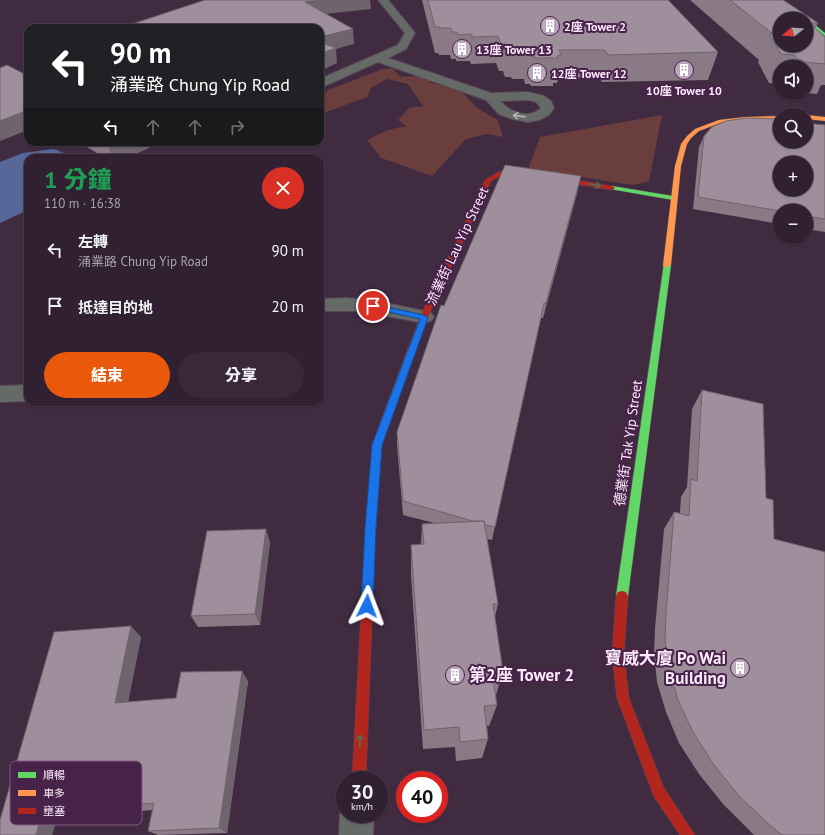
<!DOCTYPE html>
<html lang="zh-TW">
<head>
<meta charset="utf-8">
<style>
	body { margin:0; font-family:"PT Sans","Noto Sans TC",sans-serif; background:#382839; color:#f1f3f6; height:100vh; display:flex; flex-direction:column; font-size:15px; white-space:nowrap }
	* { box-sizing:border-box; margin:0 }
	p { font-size:13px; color:#a8a3ab }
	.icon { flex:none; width:22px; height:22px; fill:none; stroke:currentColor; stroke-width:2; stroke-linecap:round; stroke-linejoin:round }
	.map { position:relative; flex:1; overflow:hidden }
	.drawer { position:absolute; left:24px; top:154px; width:300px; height:252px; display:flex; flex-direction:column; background:#302031; border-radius:12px; box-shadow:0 1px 3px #0004,0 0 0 1px #4b3e4d }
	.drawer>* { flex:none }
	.top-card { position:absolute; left:24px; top:24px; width:300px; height:122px; border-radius:12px; box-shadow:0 1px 3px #0004,0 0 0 1px #4b3e4d; background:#202124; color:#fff; overflow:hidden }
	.needle { width:26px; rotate:253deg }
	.tools { position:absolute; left:773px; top:12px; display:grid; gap:8px }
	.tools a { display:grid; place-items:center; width:40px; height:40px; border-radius:50%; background:#302031; box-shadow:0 1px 3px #0004,0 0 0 1px #4b3e4d; font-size:20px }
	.speed { position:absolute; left:336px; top:771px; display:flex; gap:8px; font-size:20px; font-weight:700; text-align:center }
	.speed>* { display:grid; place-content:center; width:52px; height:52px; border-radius:50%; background:#302031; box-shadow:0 1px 3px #0004,0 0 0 1px #4b3e4d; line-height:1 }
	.speed small { font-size:10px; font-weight:400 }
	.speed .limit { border:6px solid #d22; background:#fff; color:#111 }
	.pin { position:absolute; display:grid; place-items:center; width:34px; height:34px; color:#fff; margin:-17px; border:2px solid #fff; border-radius:50%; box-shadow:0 1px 4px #0007 }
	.me { position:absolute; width:44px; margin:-22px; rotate:3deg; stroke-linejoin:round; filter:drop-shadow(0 0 3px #0008) }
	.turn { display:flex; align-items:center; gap:14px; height:84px; padding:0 20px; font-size:18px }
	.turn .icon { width:52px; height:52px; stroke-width:2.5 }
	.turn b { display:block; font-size:28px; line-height:34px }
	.lanes { display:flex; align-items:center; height:38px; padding:0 20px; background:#0003; justify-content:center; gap:20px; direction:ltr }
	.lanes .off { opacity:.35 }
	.round { display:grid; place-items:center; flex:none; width:42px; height:42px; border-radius:21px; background:#382839 }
	.summary { display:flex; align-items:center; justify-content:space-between; height:68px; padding:0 20px }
	h1 { font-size:24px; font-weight:800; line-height:30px; color:#1e9e55 }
	.action { display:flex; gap:8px; margin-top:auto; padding:8px 20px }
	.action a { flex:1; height:46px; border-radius:24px; background:#ea580c; color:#fff; font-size:16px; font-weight:800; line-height:46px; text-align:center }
	.action a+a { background:#382839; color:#f1f3f6 }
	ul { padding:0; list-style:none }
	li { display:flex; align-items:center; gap:12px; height:56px; padding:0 20px }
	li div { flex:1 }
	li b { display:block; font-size:15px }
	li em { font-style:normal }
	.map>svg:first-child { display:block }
</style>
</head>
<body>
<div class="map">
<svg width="825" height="835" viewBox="0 0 825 835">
	<rect width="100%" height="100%" fill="#402b41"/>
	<g fill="#693e3d">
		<polygon points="392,68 400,77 416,76 428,78 429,82 461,91 477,108 498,120 503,137 487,134 466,139 432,176 381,158 367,140 388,130 406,126 398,120 409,108 423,106 408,84 387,79 371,88 367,97 324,113 320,111 320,101 328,90 383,69"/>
		<polygon points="662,115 649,181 633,185 528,169 540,137"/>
	</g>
	<polygon fill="#56689a" points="54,149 77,158 28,158 28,210 0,223 0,162 23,153"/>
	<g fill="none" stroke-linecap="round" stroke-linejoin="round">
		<g stroke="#594759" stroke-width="2">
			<g id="street">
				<path d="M378 0H388L415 33 406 49 388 58 491 93 528 92 544 96 551 101 554 108 549 115 539 120 528 122 512 119 499 114 486 100 378 62 320 88V79L398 45 405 33ZM528 100 536 102 541 108C529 120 510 112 500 101Z"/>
				<polygon points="346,298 372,300 424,311 431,313 434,317 431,321 424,323 359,311 320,311 320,299"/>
				<polygon points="28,385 28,401 0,402 0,386"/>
				<polygon points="345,802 345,814 374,814 373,835 339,835 340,814"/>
			</g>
		</g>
		<g stroke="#594759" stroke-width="1">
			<g id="fast">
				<polygon points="805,19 808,19 825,33 825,36 806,22"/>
				<polygon points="612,186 673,196 676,198 673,200 610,189 609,188"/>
				<polygon points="664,263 667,263 671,265 628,596 626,600 622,601 618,600 616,596"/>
			</g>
		</g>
		<g stroke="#594759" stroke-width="1">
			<g id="slow">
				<polygon points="806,115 825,117 825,121 806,119"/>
				<polygon points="780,116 780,120 745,120 720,123 699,131 691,138 687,144 681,166 671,265 667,267 664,267 663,265 675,166 681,144 687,136 695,129 719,120 745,117"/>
				<polygon points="412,346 416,349 382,445 375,539 374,542 370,544 366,542 365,539 372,445 408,349"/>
			</g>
		</g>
		<g stroke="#594759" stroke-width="1">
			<g id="jam">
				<polygon points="514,170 612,186 615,188 612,190 514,174 502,175 491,181 428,317 416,349 415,351 409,351 408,349 420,317 485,180 499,172"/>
				<polygon points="370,534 374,536 375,539 366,780 352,780 365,539 366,536"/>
				<polygon points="622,591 626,592 628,596 624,655 629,698 664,788 695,835 680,835 654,797 617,698 612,655 616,596 618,592"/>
			</g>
		</g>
		<use href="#street" fill="#666a67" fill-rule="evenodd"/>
		<use href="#fast" fill="#63d668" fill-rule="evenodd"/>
		<use href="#slow" fill="#ff974d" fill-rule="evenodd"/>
		<use href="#jam" fill="#b3261e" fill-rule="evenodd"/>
	</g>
	<g fill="#897a86">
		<polygon points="422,0 669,0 668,1 718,52 708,80 602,82 599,77 558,78 557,83 553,83 553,86 531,86 530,84 525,84 524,79 512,79 511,77 505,77 503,71 499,71 496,63 471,64 470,61 456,61 456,59 451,59 450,55 439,55 438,53 435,53"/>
		<polygon points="690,0 783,0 818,23 815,28 825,37 825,85 821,85 817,94 805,93 806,93 806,67 780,67 780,84 769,83 758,62 759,60"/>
		<polygon points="825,125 825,232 806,229 806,211 780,211 780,224 693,209 699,147 704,136"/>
		<polygon points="78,142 162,142 126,158 106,158"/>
		<polygon points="578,190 543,318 541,318 492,540 487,539 498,604 495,617 503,672 496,695 495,695 497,705 489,726 487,726 488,739 482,758 456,761 455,747 423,749 411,575 411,545 421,544 422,524 434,523 403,515 397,446 397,432 444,306"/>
		<polygon points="702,390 766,498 774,539 825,835 754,835 723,804 699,774 679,743 666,712 657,682 654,654 655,628 664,529 674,512 680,513 681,497 687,487 692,409"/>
		<polygon points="270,542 260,625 198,627 191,616"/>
		<polygon points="141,637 128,702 176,698 248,681 227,833 158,835 148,831 153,810 57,818 52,835 0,835"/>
	</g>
	<g fill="#6f636d">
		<polygon points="321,0 370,0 371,9 306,16 305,2"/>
		<polygon points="353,29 354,44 336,49 337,63 320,71 320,37"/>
		<polygon points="28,110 28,130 0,141 0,121"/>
		<polygon points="117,142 162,142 126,158 113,158 108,146"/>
		<polygon points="581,176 578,190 543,318 546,303"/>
		<polygon points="266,529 270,542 260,625 255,614"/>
		<polygon points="131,626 141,637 126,712 115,703"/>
		<polygon points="242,671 248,681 227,833 219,828"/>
		<polygon points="42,813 57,818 52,835 36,835"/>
	</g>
	<g fill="#9f8e9c" stroke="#6f636d" fill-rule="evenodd">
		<polygon points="205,0 321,0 305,2 353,29 320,37 320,28 120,28"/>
		<polygon points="428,0 668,0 718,52 608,55 605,50 559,50 561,55 557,56 558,58 535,58 534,56 529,56 527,51 515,51 515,49 508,50 506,44 501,44 498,36 472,37 472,34 458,35 457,32 452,32 451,28 440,28 439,27 435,27"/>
		<path d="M730 0H783L818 23H810L825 37V64L804 62 802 60 797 59 794 55 781 54 769 34H773ZM780 19H806V45H780Z"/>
		<polygon points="320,42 336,48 320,54"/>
		<polygon points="7,65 28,76 28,110 0,121 0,68"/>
		<path d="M746 118 780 119V141H806V123L825 125V219L806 216V211H780L698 197 704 136 712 127 726 121ZM780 163H806V189H780Z"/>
		<polygon points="101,142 117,142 108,146"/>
		<polygon points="505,165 581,176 546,303 544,303 495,527 485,525 484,521 473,521 403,501 397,432 441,305 444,306"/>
		<polygon points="702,390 763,404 766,498 773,500 774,539 825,552 825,835 782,835 771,826 740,797 714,765 693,732 678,700 669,669 665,640 666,614 674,512 689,516 691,479 697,481"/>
		<polygon points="484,521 498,604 493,604 503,672 492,673 497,705 484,706 488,739 460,742 459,727 424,730 411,545 424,544 422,524"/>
		<polygon points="266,529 255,614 191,616 207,531"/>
		<polygon points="131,626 115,703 176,698 181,672 242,671 219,828 148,831 154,803 42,813 36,835 0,835 0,820 54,632"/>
	</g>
	<defs><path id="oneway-shaft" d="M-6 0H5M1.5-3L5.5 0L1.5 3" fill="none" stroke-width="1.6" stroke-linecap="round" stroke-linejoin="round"/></defs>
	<use stroke="#b9b0b9" href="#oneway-shaft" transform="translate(519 116) rotate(-172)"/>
	<g stroke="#547457">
		<use href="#oneway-shaft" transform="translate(595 185) rotate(9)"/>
		<use href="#oneway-shaft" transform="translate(360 741) rotate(-87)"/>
	</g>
	<polygon fill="#1a73e8" stroke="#114b97" points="373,304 424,315 428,318 382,445 376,527 373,606 371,610 367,611 363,610 361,606 365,527 372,445 420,319 370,308 369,306"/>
	<defs>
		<g id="building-disc" transform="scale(1)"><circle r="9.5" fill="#bba7bb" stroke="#482349"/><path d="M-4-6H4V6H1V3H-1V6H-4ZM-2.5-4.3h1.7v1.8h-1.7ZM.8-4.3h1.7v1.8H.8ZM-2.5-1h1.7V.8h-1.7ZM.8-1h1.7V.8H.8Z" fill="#fff"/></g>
	</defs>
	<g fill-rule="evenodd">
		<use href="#building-disc" x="550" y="26"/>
		<use href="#building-disc" x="462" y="49"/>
		<use href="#building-disc" x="684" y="70"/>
		<use href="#building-disc" x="537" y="73"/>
		<use href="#building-disc" x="740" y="668"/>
		<use href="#building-disc" x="455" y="675"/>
	</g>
	<g text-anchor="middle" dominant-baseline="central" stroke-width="4" stroke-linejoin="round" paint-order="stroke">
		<g font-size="12" font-weight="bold" fill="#fdeafc" stroke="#482349" text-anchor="start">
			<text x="564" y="26">2座 Tower 2</text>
			<text x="476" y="49">13座 Tower 13</text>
			<text x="551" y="73">12座 Tower 12</text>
			<text x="684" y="90" text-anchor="middle">10座 Tower 10</text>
		</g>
		<g font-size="14" fill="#fdeafc" stroke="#482349">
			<text transform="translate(457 246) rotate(-65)">流業街 Lau Yip Street</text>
			<text transform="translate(628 443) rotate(-82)">德業街 Tak Yip Street</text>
		</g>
		<g font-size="17" font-weight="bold" fill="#fdeafc" stroke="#482349" text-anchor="end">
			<text x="726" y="658">寶威大廈 Po Wai<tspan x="726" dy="20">Building</tspan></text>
			<text x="469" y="675" text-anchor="start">第2座 Tower 2</text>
		</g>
	</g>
	<rect x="10" y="761" width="132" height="64" rx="6" fill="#482349" stroke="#7e5f7f" stroke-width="1"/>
	<rect x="18" y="772" width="18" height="6" fill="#63d668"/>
	<rect x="18" y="790" width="18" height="6" fill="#ff974d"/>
	<rect x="18" y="808" width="18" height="6" fill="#b3261e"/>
	<g font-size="11" fill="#fdeafc">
		<text x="43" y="779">順暢</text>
		<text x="43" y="797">車多</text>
		<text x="43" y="815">壅塞</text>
	</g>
</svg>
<div class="tools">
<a><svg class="needle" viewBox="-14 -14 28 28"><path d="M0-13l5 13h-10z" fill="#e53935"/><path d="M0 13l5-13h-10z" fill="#a8a3ab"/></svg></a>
<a><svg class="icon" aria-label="sound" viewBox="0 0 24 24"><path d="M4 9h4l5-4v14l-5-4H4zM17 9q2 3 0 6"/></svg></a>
<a><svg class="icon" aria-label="search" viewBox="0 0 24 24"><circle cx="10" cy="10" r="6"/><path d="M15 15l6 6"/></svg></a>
<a>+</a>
<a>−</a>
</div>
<div class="speed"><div>30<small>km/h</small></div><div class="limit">40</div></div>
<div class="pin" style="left:373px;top:306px;background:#d93025"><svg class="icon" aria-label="arrive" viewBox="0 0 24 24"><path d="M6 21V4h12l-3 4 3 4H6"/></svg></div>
<svg class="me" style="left:367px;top:606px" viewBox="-20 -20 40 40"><path d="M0-17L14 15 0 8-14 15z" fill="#1a73e8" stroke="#fff" stroke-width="4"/></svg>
<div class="top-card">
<div class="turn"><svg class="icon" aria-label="left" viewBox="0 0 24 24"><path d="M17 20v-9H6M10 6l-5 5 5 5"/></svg><div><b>90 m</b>涌業路 Chung Yip Road</div></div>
<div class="lanes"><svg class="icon" aria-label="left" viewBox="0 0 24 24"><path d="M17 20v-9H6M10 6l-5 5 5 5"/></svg><svg class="icon off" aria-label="ahead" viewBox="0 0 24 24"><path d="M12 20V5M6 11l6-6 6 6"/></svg><svg class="icon off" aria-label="ahead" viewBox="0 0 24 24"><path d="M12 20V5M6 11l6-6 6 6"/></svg><svg class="icon off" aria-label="right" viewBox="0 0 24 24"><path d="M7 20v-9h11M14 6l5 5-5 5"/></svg></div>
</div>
<section class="drawer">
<div class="summary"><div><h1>1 分鐘</h1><p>110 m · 16:38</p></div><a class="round" style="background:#d93025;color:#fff"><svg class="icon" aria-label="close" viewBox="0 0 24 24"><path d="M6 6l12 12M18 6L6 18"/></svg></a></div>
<ul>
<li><svg class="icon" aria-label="left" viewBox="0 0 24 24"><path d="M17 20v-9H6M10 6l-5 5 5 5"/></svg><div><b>左轉</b><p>涌業路 Chung Yip Road</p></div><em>90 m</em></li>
<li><svg class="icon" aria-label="arrive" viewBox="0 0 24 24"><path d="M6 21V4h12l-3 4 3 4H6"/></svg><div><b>抵達目的地</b></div><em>20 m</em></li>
</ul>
<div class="action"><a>結束</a><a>分享</a></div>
</section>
</div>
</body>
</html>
